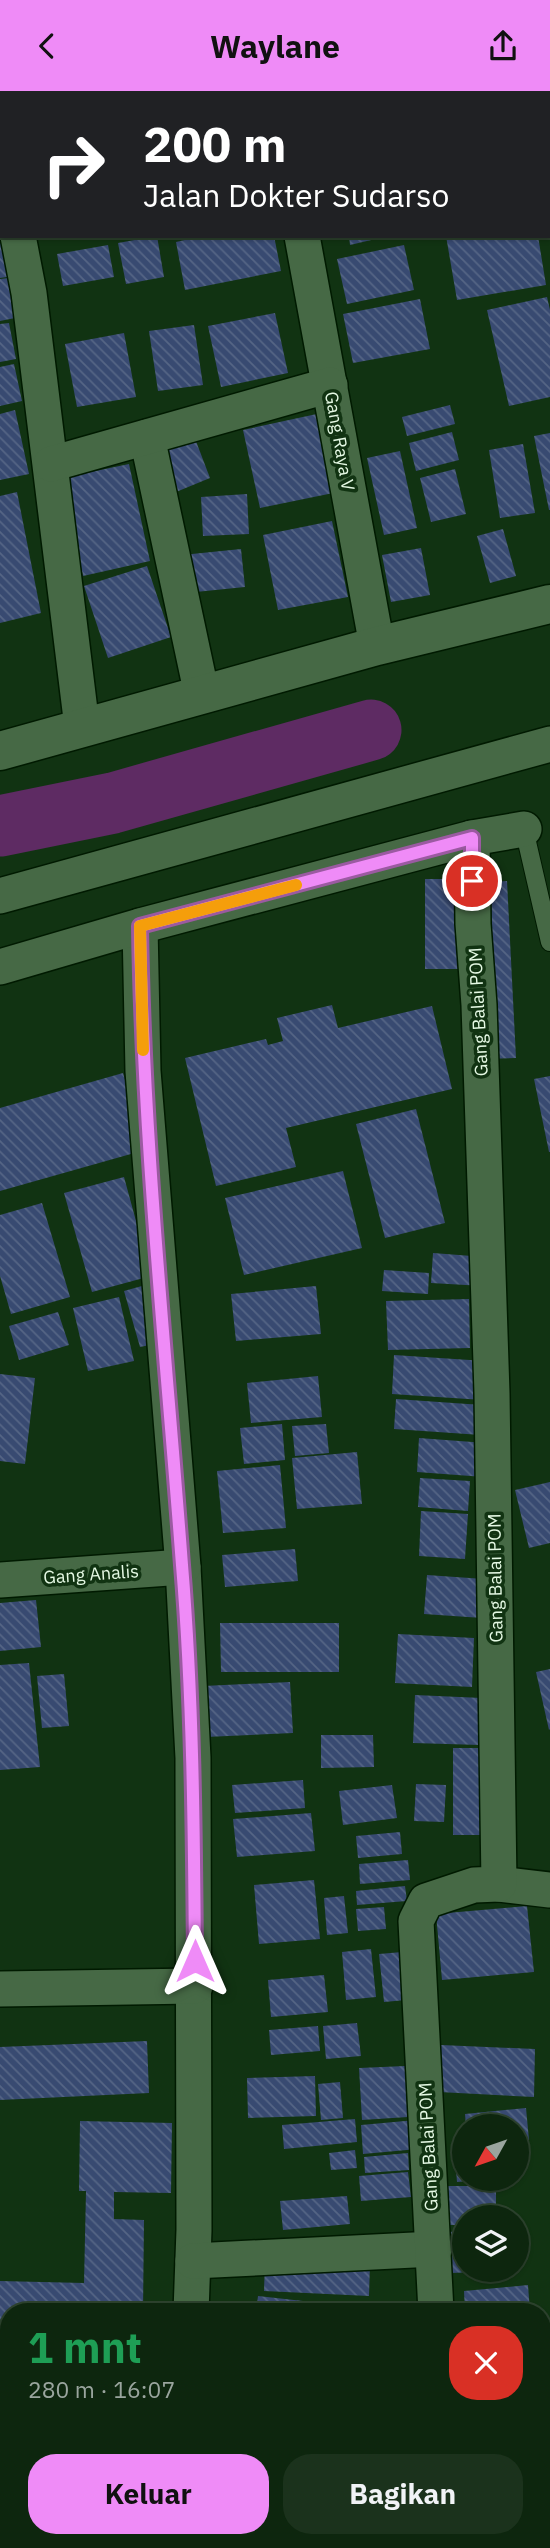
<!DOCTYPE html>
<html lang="id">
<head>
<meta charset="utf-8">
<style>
	body { margin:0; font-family:"IBM Plex Sans",sans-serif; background:#1b321c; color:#f1f3f6; height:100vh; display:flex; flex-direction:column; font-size:26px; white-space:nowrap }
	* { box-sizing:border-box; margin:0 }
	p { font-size:23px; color:#9aa59e }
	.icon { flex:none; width:38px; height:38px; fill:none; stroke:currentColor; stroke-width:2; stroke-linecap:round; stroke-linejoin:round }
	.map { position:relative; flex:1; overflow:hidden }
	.sheet { position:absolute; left:0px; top:2212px; width:551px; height:245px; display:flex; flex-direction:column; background:#0d260e; border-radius:28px 28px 0 0; box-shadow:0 2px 5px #0004,0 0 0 2px #2d432e }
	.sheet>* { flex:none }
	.banner { position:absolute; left:0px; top:0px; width:551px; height:147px; box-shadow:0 2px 5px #0004,0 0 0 2px #2d432e; background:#202124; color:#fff; overflow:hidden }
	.needle { width:46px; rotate:230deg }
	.buttons { position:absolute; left:452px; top:2023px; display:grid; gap:14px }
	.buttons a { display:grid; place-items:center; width:77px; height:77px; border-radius:50%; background:#0d260e; box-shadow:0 2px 5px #0004,0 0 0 2px #2d432e; font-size:35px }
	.pin { position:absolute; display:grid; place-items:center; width:60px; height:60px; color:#fff; margin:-30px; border:4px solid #fff; border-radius:50%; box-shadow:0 2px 7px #0007 }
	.me { position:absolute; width:77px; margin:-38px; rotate:0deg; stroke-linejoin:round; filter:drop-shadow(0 0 5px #0008) }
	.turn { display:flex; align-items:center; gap:24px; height:147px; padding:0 28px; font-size:32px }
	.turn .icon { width:91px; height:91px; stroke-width:2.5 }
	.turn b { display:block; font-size:49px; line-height:60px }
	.round { display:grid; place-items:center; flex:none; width:74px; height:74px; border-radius:28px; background:#1b321c }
	.head { display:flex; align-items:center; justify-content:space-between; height:119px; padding:0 28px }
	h1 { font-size:42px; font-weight:700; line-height:52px; color:#1e9e55 }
	.primary-button { display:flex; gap:14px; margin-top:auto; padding:14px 28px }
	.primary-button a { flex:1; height:80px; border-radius:28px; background:#ef8bf7; color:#111; font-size:28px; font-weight:700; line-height:80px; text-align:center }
	.primary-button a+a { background:#1b321c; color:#f1f3f6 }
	header { display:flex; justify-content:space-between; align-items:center; height:91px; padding:0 28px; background:#ef8bf7; color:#111; font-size:32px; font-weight:700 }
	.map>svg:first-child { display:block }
</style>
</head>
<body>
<header><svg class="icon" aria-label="back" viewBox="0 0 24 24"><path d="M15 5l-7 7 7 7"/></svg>Waylane<svg class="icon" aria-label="share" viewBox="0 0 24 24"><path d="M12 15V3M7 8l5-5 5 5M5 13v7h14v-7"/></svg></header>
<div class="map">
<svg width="550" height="2457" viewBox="0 0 550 2457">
	<defs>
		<pattern id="building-back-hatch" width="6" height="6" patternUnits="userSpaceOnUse" patternTransform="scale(1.75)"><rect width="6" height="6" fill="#384a71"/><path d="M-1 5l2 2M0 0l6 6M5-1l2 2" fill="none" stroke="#556585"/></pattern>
	</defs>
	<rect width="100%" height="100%" fill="#113312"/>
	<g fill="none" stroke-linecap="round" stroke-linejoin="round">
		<polyline stroke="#5e2b63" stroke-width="61" points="0,735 113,712 371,639"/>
	</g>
	<g fill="url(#building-back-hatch)">
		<polygon points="157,145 164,186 126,193 118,152"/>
		<polygon points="202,145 274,145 281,180 185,199 176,151"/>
		<polygon points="349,145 383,145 384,146 350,154"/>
		<polygon points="446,145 538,145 546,194 457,209"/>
		<polygon points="3,150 7,186 0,187 0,151"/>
		<polygon points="108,154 114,186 63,195 57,163"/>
		<polygon points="404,154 414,199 347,213 337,168"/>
		<polygon points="8,187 15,227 0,230 0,188"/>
		<polygon points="547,206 550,219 550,306 509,315 487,219"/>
		<polygon points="420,208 430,258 353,272 343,223"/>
		<polygon points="275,222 288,282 221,296 208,235"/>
		<polygon points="9,232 16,268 0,271 0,233"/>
		<polygon points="194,234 203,294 158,300 149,240"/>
		<polygon points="124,242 136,306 77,316 65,253"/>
		<polygon points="14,273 22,310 0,315 0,276"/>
		<polygon points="450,314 455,333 407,345 402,326"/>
		<polygon points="15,319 29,383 0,389 0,323"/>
		<polygon points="326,321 343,400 260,417 243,339"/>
		<polygon points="452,341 459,369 416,380 409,352"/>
		<polygon points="550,342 550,419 549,419 534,345"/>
		<polygon points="194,345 210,387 176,401 159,358"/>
		<polygon points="523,353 535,422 500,427 489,359"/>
		<polygon points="400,360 417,437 384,444 367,367"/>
		<polygon points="129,373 150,470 83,485 62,387"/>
		<polygon points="455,378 466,423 431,431 420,387"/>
		<polygon points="17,401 41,522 0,532 0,405"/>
		<polygon points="247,403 249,443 203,445 201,406"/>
		<polygon points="332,430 348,506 278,519 263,444"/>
		<polygon points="503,438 516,485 490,492 477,445"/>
		<polygon points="421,457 430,504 391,511 382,464"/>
		<polygon points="241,458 245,496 186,502 182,464"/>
		<polygon points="147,475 171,546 108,567 84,495"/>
		<polygon points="425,788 463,788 464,878 425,878"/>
		<polygon points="507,790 516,967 485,968 477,792"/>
		<polygon points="332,914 338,937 432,915 452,998 286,1037 296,1076 216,1095 185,967 266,948 268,954 283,950 277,927"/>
		<polygon points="123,982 145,1059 0,1100 0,1017"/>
		<polygon points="550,985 550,1061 549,1061 534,988"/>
		<polygon points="416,1018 445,1132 385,1147 356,1033"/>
		<polygon points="343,1080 362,1157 244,1184 225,1107"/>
		<polygon points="124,1086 151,1185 92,1201 64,1102"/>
		<polygon points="42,1112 70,1206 11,1223 0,1185 0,1124"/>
		<polygon points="433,1162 485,1166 483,1195 431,1192"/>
		<polygon points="384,1179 429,1182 428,1203 382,1200"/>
		<polygon points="149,1193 164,1251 140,1256 124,1200"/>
		<polygon points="316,1195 321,1243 236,1250 231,1203"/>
		<polygon points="119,1206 134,1270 88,1280 73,1217"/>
		<polygon points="469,1208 470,1257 388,1259 386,1210"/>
		<polygon points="58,1221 69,1254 19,1269 9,1235"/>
		<polygon points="394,1264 485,1270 483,1309 392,1303"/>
		<polygon points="0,1283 35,1287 25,1373 0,1370"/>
		<polygon points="318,1285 322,1326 251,1332 247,1292"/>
		<polygon points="396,1308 482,1314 481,1344 394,1338"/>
		<polygon points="282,1333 285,1369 244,1373 240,1337"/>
		<polygon points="326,1333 329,1362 295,1365 292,1335"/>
		<polygon points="419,1347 486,1352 484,1386 417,1381"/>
		<polygon points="357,1361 362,1413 297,1418 292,1367"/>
		<polygon points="280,1374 286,1437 223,1442 217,1380"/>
		<polygon points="420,1387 470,1390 468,1420 418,1416"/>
		<polygon points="550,1391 550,1452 529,1457 515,1399"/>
		<polygon points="421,1420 468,1423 465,1468 419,1465"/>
		<polygon points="295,1458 298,1490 225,1496 222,1464"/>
		<polygon points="427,1484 484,1488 482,1527 424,1523"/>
		<polygon points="36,1509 41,1556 0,1560 0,1512"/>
		<polygon points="220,1532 339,1532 339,1581 221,1581"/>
		<polygon points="398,1543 474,1547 472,1596 395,1592"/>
		<polygon points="29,1572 40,1676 0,1679 0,1574"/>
		<polygon points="550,1578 550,1638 549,1639 536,1581"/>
		<polygon points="64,1583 69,1635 42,1637 37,1585"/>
		<polygon points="290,1591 293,1642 206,1646 203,1595"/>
		<polygon points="415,1604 482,1607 480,1654 413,1652"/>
		<polygon points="321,1644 373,1644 374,1676 321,1677"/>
		<rect x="453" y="1657" width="33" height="87"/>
		<polygon points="303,1689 305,1717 235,1722 232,1694"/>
		<polygon points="416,1693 446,1694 444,1731 414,1730"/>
		<polygon points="392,1694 397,1727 343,1734 339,1700"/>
		<polygon points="311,1722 315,1760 237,1766 233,1728"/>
		<polygon points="400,1741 402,1763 358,1767 356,1745"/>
		<polygon points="408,1769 410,1789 360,1793 359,1773"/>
		<polygon points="314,1789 320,1848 259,1853 254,1794"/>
		<polygon points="405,1795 407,1810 357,1814 356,1800"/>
		<polygon points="344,1805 348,1842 327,1844 324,1807"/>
		<polygon points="527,1815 534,1881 442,1889 436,1823"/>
		<polygon points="384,1816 386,1838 358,1840 356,1818"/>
		<polygon points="371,1858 376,1906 346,1909 342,1861"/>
		<polygon points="402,1861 406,1909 384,1911 379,1863"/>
		<polygon points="324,1884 328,1921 271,1926 268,1889"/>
		<polygon points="357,1932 361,1965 326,1968 323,1935"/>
		<polygon points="318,1935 320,1960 271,1964 269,1939"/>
		<polygon points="147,1950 149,2002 0,2009 0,1956"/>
		<polygon points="441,1954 535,1958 534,2006 439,2001"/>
		<polygon points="405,1975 408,2026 362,2029 359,1977"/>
		<polygon points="315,1985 316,2025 248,2027 247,1987"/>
		<polygon points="340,1991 343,2027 321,2029 318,1993"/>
		<polygon points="526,2017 529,2049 516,2050 516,2035 466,2035 465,2023"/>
		<polygon points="355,2028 357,2051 284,2058 282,2034"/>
		<polygon points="416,2029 418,2058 363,2063 361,2034"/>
		<polygon points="80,2030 172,2032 171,2102 114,2101 114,2128 144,2129 143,2221 77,2221 77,2218 13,2216 13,2221 9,2221 9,2254 0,2254 0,2190 84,2192 86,2100 79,2100"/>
		<polygon points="355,2059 357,2077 331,2079 329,2062"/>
		<polygon points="408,2062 409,2079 365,2082 364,2066"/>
		<polygon points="464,2065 464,2088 470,2090 457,2091 455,2066"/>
		<polygon points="408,2081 411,2106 361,2110 359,2085"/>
		<polygon points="442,2095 496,2095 496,2126 464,2126 464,2134 443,2134"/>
		<polygon points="347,2105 350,2133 283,2139 280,2110"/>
		<polygon points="464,2140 464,2179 476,2179 476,2181 451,2182 448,2141"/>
		<polygon points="265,2168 370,2172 369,2205 264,2200"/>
		<polygon points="528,2194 530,2221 465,2221 464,2200"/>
		<polygon points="258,2205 321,2212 321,2221 256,2221"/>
		<polygon points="550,2242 550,2286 542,2286 542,2243"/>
		<polygon points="542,2334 550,2334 550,2369 542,2368"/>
		<rect x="0" y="2398" width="9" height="47"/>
		<polygon points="542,2421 550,2422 547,2457 497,2457 472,2453 473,2448 542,2448"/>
		<polygon points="366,2448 412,2448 412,2457 365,2453"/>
		<polygon points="243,2453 272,2455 272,2457 243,2457"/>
	</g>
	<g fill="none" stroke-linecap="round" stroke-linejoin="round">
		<g stroke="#001a00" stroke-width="20">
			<polyline id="service" points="524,738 550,851"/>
		</g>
		<g stroke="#001a00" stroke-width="38">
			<g id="minor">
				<polyline points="276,0 276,2"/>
				<polyline points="0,49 2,58"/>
				<polyline points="18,145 29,202 82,636"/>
				<polyline points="302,145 377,555"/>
				<polyline points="147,346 202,604"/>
				<polyline points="51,373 330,294"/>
				<polyline points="0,805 550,653"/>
				<polyline points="140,835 143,980 183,1476 193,1667 194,2139 191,2221"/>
				<polyline points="0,876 140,835 472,747"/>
				<polyline points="0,1489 183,1476"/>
				<polyline points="499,1793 550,1799"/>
				<polyline points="0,1898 195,1895"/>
				<polyline points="193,2170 434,2158"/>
				<polyline points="436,2221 416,1830 426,1810 474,1794 499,1793 492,1302 479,914 473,833 472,747 524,738"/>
				<polyline points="0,2260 9,2260"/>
				<polyline points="542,2399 550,2400"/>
				<polyline points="446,2448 446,2457"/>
				<polyline points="185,2457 185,2448"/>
			</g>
		</g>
		<g stroke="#001a00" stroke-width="41">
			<polyline id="tertiary" points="0,660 377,555 550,513"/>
		</g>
		<use href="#service" stroke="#466945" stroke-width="18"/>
		<use href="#minor" stroke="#466945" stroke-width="35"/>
		<use href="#tertiary" stroke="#466945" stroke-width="38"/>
	</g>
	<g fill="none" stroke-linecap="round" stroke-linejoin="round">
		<g stroke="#9b5aa1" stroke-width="18">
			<path id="route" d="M195 1870C194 1738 193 1606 182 1474 166 1261 143 1049 140 835L472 747V790"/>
		</g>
		<use href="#route" stroke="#ef8bf7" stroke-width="12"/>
		<polyline stroke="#f59e0b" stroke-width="12" points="143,959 140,835 296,794"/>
	</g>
	<g text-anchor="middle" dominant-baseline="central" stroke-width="7" stroke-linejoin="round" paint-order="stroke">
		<g font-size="18" fill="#e5f9e4" stroke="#113312">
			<text transform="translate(340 350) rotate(80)">Gang Raya V</text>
			<text transform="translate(478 921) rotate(-93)">Gang Balai POM</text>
			<text transform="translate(91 1483) rotate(-4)">Gang Analis</text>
			<text transform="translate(495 1487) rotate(-91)">Gang Balai POM</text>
			<text transform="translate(428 2056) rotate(-93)">Gang Balai POM</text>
		</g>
	</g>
</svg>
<div class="buttons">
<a><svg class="needle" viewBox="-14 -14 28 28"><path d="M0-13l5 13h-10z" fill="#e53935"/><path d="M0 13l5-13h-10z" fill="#9aa59e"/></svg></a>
<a><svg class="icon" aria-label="layers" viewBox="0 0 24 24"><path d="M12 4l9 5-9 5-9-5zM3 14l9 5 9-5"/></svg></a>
</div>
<div class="pin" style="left:472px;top:790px;background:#d93025"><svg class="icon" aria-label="arrive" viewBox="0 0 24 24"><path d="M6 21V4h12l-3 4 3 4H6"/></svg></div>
<svg class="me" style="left:195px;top:1870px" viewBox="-20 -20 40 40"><path d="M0-17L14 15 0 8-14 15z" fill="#ef8bf7" stroke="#fff" stroke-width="4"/></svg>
<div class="banner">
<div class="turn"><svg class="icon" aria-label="right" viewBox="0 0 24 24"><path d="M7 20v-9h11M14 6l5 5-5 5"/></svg><div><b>200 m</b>Jalan Dokter Sudarso</div></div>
</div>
<section class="sheet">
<div class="head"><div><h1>1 mnt</h1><p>280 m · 16:07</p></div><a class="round" style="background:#d93025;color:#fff"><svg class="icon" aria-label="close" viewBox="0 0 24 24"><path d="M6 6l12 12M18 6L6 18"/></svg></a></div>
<div class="primary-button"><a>Keluar</a><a>Bagikan</a></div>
</section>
</div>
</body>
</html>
